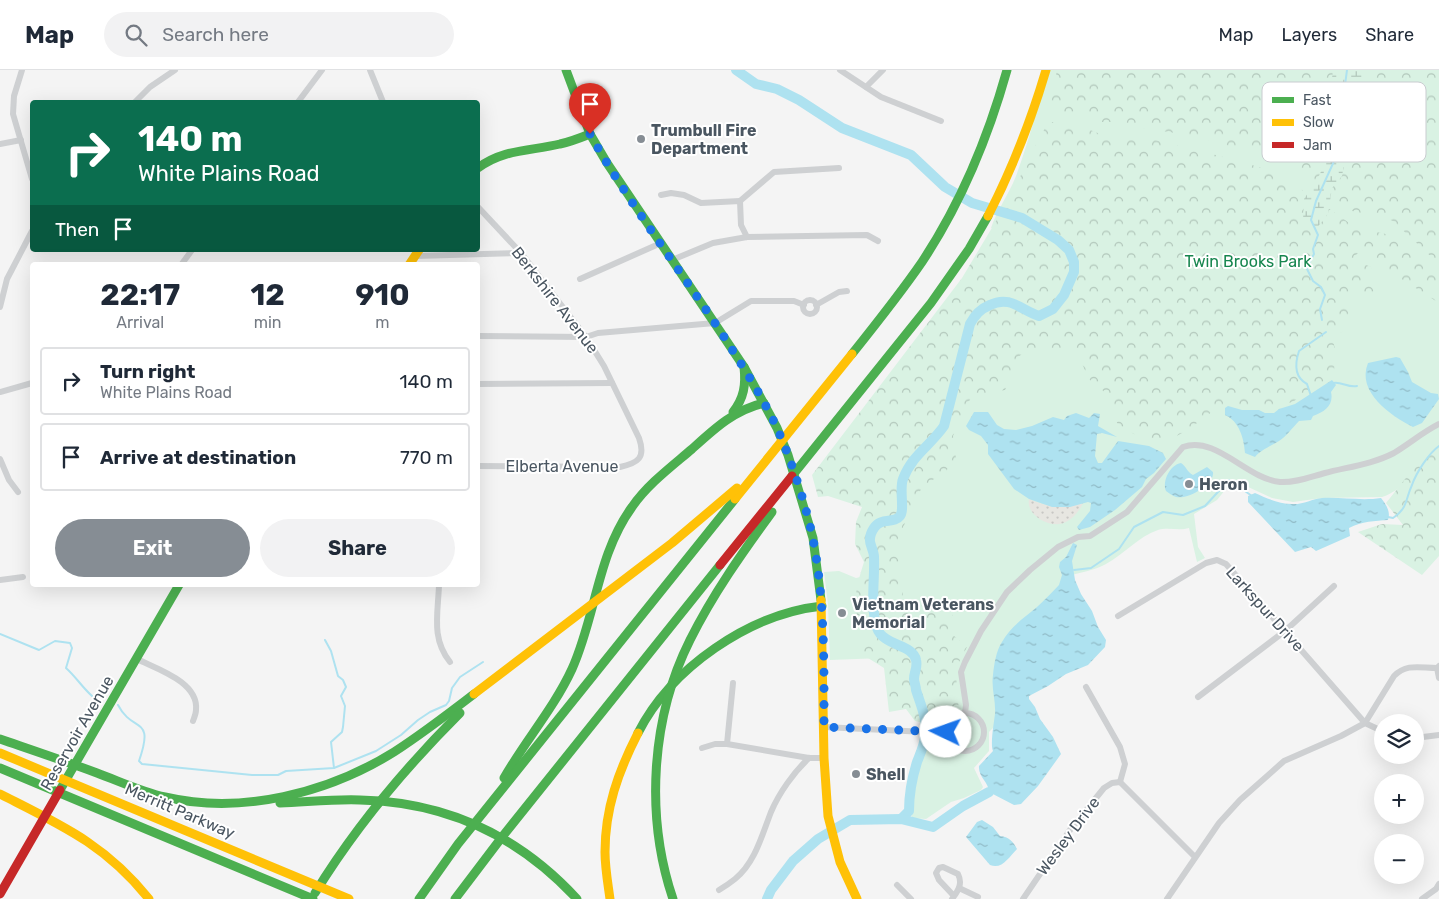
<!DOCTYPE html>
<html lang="en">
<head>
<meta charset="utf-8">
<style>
	body { margin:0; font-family:Rubik,sans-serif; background:#f2f2f3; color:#1f2937; height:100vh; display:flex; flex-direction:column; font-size:19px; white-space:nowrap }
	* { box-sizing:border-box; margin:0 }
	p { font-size:16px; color:#747a83 }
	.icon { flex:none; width:28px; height:28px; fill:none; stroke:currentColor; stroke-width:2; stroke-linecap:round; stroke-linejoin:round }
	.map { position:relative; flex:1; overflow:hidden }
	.drawer { position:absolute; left:30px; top:192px; width:450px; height:325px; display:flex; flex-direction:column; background:#fff; border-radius:5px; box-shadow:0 5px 20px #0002 }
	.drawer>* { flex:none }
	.top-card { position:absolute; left:30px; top:30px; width:450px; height:152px; border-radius:5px; box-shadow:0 5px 20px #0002; background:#0b6e4f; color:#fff; overflow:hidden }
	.fabs { position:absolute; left:1374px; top:644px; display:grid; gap:10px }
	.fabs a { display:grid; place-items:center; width:50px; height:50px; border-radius:50%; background:#fff; box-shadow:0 5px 20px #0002; font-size:25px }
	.pin { position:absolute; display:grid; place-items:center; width:42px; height:42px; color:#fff; margin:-51px -21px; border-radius:50% 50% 50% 0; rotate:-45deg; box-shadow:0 0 5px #0007 }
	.pin .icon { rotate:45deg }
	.me { position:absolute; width:55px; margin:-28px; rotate:273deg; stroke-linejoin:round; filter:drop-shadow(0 0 4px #0008) }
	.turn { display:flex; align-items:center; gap:18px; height:105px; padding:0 25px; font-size:22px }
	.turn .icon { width:65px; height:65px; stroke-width:2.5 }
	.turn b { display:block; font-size:35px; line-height:42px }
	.then { display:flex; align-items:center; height:48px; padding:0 25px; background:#0003; gap:10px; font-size:19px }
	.eta { display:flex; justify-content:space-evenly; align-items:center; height:85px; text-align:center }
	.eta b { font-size:30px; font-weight:700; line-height:35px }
	.cta { display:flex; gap:10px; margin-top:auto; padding:10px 25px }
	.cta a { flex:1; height:58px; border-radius:30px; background:#868d94; color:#fff; font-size:20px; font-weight:700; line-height:58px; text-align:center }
	.cta a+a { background:#f2f2f3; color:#1f2937 }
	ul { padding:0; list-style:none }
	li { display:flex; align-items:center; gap:15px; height:68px; margin:0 10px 8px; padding:0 15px; border:2px solid #e0e1e3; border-radius:5px }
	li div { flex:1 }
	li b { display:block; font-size:19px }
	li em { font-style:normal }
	header { display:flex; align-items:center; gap:30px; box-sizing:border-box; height:70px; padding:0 25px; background:#fff; border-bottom:1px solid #e0e1e3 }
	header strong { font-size:24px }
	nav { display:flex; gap:28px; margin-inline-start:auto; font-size:18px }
	.search { width:350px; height:45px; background:#f2f2f3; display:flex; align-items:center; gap:12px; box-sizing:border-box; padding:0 18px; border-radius:28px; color:#747a83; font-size:19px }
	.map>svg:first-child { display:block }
</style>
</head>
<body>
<header>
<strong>Map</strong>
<div class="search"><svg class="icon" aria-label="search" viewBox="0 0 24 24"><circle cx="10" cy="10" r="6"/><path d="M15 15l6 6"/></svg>Search here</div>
<nav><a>Map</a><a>Layers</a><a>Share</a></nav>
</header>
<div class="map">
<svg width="1439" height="829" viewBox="0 0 1439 829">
	<defs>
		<pattern id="forest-crowns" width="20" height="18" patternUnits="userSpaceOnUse" patternTransform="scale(1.25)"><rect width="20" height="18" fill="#d9f2e3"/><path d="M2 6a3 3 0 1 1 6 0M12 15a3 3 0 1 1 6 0" fill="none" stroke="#b2c7bb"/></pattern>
		<pattern id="wetland-marsh" width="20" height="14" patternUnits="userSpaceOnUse" patternTransform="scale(1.25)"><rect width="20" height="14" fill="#d9f2e3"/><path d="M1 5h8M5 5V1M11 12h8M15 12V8" fill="none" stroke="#b2c7bb"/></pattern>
		<pattern id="sand-dots" width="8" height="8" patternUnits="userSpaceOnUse" patternTransform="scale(1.25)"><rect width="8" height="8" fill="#e7e6e1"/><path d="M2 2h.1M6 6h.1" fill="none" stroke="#c8c7c4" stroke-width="1.8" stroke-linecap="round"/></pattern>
		<pattern id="water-ripples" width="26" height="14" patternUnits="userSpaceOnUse" patternTransform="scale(1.25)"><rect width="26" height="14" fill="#aee2f0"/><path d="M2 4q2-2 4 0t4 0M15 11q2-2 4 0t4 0" fill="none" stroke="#90bac6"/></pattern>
	</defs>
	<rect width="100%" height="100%" fill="#f4f4f4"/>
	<path fill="#d9f2e3" d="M1049 0H1439V378C1424 394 1403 421 1382 427L1322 428 1293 432 1272 428 1233 410 1217 430 1194 444 1198 477 1205 488 1197 492 1189 458C1179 461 1168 457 1158 460 1138 467 1124 484 1106 494 1094 501 1080 502 1066 507L997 654 989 662V681L974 698 983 717 981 720 964 728 951 732 926 749 912 748 911 739 924 665 912 621 909 587 830 590 828 534 824 502 839 501 856 508 869 505 1007 163 991 158C997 140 1009 124 1016 106 1029 71 1038 35 1049 0Z"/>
	<g fill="url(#forest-crowns)">
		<polygon points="1057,0 1439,0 1439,194 1393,151 1380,146 1365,144 1348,140 1337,129 1309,111 1292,96 1276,89 1190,65 1133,57 1125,52 1096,52 1089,48 1059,45 1049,41"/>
		<path d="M1046 51 1083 57 1105 66 1151 69 1236 90 1278 103 1355 157 1390 165 1439 208V233L1397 206 1370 185 1359 182 1355 186 1359 192 1371 197C1371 207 1377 215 1378 225L1359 222 1351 229 1346 259 1332 268 1336 282 1334 300 1330 307 1294 331 1272 340 1230 333 1213 341 1189 359 1159 376 1128 361 1117 353 1115 337 1108 325 1089 309 1078 285 1067 278 1063 280C1043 278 1036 274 1018 287L1015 301 1005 320 972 326 963 342 953 366 956 388 946 401 922 417 898 468 903 528 920 535 953 544 948 555 953 565 967 577 959 592 956 608 959 627 958 639 949 643 942 657 915 651 906 639 889 642 884 598 860 583C865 564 859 557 856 540 854 523 859 508 864 492L855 474 856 452 862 437 828 426 818 427 812 405 962 208 996 151 1021 105 1032 79 1042 68Z"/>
		<polygon points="1439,371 1439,486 1422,505 1358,462 1382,454 1403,455 1386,433 1417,394"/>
	</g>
	<polygon fill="url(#wetland-marsh)" points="1333,0 1365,0 1356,30 1342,106 1332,118 1328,144 1316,159 1303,151 1304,129 1318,108 1331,80 1327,50"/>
	<path fill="url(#sand-dots)" d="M1029 429C1048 437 1063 439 1083 433 1079 442 1070 453 1059 454 1046 456 1026 444 1029 429Z"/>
	<g fill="url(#water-ripples)">
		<path d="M1396 287 1400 288 1408 302 1412 312 1431 323 1438 324 1439 329 1422 353 1413 357C1391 346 1356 322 1368 293Z"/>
		<path d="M1332 310 1336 315 1331 322C1334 335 1325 342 1313 346L1311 350 1299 351C1292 358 1287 366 1279 371 1271 376 1260 380 1255 387L1245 383C1244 368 1239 351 1225 345V338L1228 336 1242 340H1259L1265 343H1274L1279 339 1295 334Z"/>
		<polygon points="974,342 988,342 997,355 1004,359 1016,360 1032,356 1053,347 1064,350 1067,346 1076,343 1089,348 1094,343 1100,344 1098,356 1117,367 1102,363 1097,364 1095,386 1098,393 1102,393 1118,371 1149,376 1163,383 1166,389 1154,403 1146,409 1142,417 1115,440 1090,457 1079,460 1077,457 1090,441 1091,433 1088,432 1070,437 1052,437 1029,429 1014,419 988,384 988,375 981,366 969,360 966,356"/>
		<path d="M1181 393C1186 396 1187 402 1193 405L1207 397 1213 402C1215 414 1188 430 1176 427 1173 426 1169 423 1166 421 1162 411 1170 395 1181 393Z"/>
		<path d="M1255 423C1266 428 1279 434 1292 434 1302 435 1312 429 1322 428 1342 427 1362 431 1381 428 1386 434 1391 442 1388 450 1375 451 1362 451 1349 458L1350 466 1316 481 1311 477 1295 482 1248 432V426Z"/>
		<path d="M1073 473 1077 475 1072 491 1075 510 1081 524 1092 541 1098 557 1106 570 1105 577 1088 595 1066 604 1048 616 1029 626V629L1035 637 1040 649 1053 667 1061 684 1038 716 1021 734 1014 735 989 722C989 712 978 707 979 696L993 681C990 675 994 652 995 644 996 631 991 618 993 605 994 595 996 581 1002 572 1010 557 1025 547 1037 537 1045 530 1052 522 1059 515L1062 505 1059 497 1060 492 1066 487Z"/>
		<path d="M982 750 993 757 1000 766C1009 767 1013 771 1017 779 1009 787 1002 800 990 795L966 767 977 752Z"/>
	</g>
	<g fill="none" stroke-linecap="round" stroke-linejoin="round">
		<g stroke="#aee2f0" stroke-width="2">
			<polyline points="1322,250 1320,239 1325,225 1321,217 1313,211 1307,199 1308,195 1314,184 1313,179 1318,165 1311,150 1316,131 1335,89 1347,0"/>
			<path d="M1333 313C1341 311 1348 318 1357 316"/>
			<path d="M1311 326 1307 314C1294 307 1295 293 1299 281L1326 262"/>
			<path d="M1388 447 1393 448C1408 438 1405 430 1412 415 1416 403 1429 383 1439 376"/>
			<polyline points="1074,500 1091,498 1119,479 1134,457 1163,442 1183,445 1205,436 1229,410 1252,426"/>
			<path d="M0 564 39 580 55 571 70 573 72 578 66 598C76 607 82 617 92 626"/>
			<polyline points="325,570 331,581 338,606 343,610 346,617 341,626 345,636 343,657 342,662 331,672 334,698"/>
			<path d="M118 635C133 664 155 645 139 691L142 694 252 705H278L286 701 334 698 376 681 401 665 418 650 430 642 446 635 449 631 452 618 460 607 483 592"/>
		</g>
		<g stroke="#aee2f0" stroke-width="10">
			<path d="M736 0 756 14 777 19 799 30 842 58 911 85 945 117 972 133 1022 148 1058 170 1069 180 1074 192V202L1064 225 1053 239 1039 246C1021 240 1010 225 990 235 980 239 975 245 970 254L944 356C930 376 912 385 903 409 899 419 905 440 900 446 894 454 881 447 874 458 872 461 870 465 870 469 869 474 874 480 874 487 875 510 870 536 877 558 883 576 913 574 916 590 918 597 914 602 914 609 914 612 916 616 916 620 921 636 928 650 925 667 924 676 920 684 917 692 912 708 909 724 909 741L901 749"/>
			<polyline points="767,829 771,820 793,791 818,769 850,750 901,749 933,757 963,736 989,722"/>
		</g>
		<g stroke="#ced0d2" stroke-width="6">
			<polyline points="22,0 14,26 13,44 32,109"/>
			<polyline points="370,0 383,32"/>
			<polyline points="840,0 881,27 941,51"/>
			<polyline points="866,17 883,0"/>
			<polyline points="135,32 150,17 175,0"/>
			<polyline points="298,32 322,0"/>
			<polyline points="0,74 21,70"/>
			<polyline points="661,125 671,123 684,125 701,133 740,131 741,155 747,167"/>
			<polyline points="740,131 774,102 839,98"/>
			<path d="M478 137 521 183 586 267 604 296 639 368C646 388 638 393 620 397L478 396"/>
			<polyline points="415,186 521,183"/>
			<polyline points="672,190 713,173 747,167 867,165 878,171"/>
			<polyline points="181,195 192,180"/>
			<polyline points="580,209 661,173"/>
			<circle cx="810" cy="237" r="7"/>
			<polyline points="816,235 839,222 847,221"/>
			<polyline points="0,237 7,209 32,161"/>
			<polyline points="478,266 586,267 598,263 715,253 751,231 794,231 804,235"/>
			<polyline points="478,314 612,313"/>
			<polyline points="0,322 32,313"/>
			<polyline points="0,389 9,410 18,422"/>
			<polyline points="0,510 23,507"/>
			<path d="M439 515C438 544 431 568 450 592"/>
			<path d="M1118 546 1206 493 1217 490 1226 494 1365 653 1394 606C1407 593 1420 598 1437 598L1439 596"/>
			<path d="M137 589C157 599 199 612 196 640 196 644 194 648 193 651"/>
			<polyline points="1437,598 1439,608"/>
			<polyline points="1086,617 1120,677 1125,694 1120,712"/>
			<polyline points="1198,627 1285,561 1334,516"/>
			<path d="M965 643 966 635 961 602 965 592 981 561 1007 522 1030 500 1058 477 1078 467 1090 466 1127 442 1183 377C1216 365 1247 409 1280 412 1295 413 1310 407 1325 403 1348 397 1373 394 1394 383 1409 374 1423 362 1439 354"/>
			<circle cx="965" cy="662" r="19"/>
			<polyline points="824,657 946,663"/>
			<polyline points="1415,668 1439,665"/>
			<polyline points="727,674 733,613"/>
			<polyline points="702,678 715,674 727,674 809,688 824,688"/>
			<polyline points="1120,712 1195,787"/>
			<polyline points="897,815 911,829"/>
			<polyline points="959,818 978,827"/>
			<path d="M719 820C724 817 730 813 735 809 755 793 762 765 771 742 779 723 794 702 809 688"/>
			<path d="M952 829C958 821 963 814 958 804L943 797 939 798 936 803 939 810 954 826"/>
			<polyline points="1023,829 1070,760 1104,718 1112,713 1120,712"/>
			<polyline points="1167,829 1219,753 1240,730 1284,691 1341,666 1365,653 1382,661"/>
			<polyline points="1422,829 1436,819 1439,814"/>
		</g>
		<g stroke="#4caf50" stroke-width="9">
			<polyline points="566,0 590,64 607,93 744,297 777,358 788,385 813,468 821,530"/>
			<path d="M478 98C503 79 531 81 560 74 570 72 580 68 590 64"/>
			<path d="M852 284C876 254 900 224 922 192 961 133 988 68 1007 0"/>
			<path d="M733 342C744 328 746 315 744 297"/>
			<polyline points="792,406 931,233 969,179 988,146"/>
			<path d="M638 663C671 598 749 544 822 536"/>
			<path d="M0 669C32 680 65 691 97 703 119 711 142 722 165 727 242 745 328 723 394 682 422 664 448 644 474 624"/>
			<polyline points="0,698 313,829"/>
			<path d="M504 708C525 671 554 638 572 599 596 546 597 485 632 437 648 414 671 397 692 379 714 359 734 340 764 333"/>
			<polyline points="60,720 179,515"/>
			<path d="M280 733C307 732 334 729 360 730 447 732 519 766 577 829"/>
			<path d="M315 823C356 756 405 698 460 643"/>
			<polyline points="419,829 458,774 735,429"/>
			<polyline points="455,829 502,767 720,495"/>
			<path d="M673 829C645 746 651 648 690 570 713 524 742 483 772 442"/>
		</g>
		<g stroke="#ffc107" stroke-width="9">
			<path d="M988 146C1012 99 1031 51 1046 0"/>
			<polyline points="409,195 419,180"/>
			<polyline points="735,429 852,284"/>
			<polyline points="821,530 824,688 828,746 840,792 857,829"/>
			<polyline points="474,624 672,473 737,418"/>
			<polyline points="0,683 349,829"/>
			<path d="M0 724C61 755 105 774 149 829"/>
			<path d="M610 829C608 814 605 798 605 782 605 739 618 702 638 663"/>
		</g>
		<g stroke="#c62828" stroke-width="9">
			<polyline points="720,495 792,406"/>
			<polyline points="0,824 60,720"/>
		</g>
	</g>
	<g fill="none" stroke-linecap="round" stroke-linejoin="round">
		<path stroke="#1a73e8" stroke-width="9" stroke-dasharray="0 16.2" d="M590 64C631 137 683 203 728 273 745 300 763 328 777 358 791 389 806 435 813 469 825 531 824 594 824 657L946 662"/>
	</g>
	<g fill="#868d94" stroke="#fff" stroke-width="2">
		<circle cx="641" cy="69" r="5"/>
		<circle cx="1189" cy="414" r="5"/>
		<circle cx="842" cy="543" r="5"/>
		<circle cx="856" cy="704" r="5"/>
	</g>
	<g text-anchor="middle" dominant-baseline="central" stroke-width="4" stroke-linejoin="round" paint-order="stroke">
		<g font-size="16" font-weight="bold" fill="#4a5661" stroke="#fff" text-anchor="start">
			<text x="651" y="60">Trumbull Fire<tspan x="651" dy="18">Department</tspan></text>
			<text x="1199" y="414">Heron</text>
			<text x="852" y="534">Vietnam Veterans<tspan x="852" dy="18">Memorial</tspan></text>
			<text x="866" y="704">Shell</text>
		</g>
		<g font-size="16" fill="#17864f" stroke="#fff">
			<text x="1248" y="191">Twin Brooks Park</text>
		</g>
		<g font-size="16" fill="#4a5661" stroke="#fff">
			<text transform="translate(555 230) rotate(52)">Berkshire Avenue</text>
			<text x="562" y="396">Elberta Avenue</text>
			<text transform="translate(1265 539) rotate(48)">Larkspur Drive</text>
			<text transform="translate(77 663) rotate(-60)">Reservoir Avenue</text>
			<text transform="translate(180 741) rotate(23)">Merritt Parkway</text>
			<text transform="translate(1068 766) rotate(-53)">Wesley Drive</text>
		</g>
	</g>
	<rect x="1262" y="12" width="164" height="80" rx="8" fill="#fff" stroke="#c9ccd0" stroke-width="1"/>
	<rect x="1272" y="27" width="22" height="6" fill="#4caf50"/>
	<rect x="1272" y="49" width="22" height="7" fill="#ffc107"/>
	<rect x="1272" y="72" width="22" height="6" fill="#c62828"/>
	<g font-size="14" fill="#4a5661">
		<text x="1303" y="35">Fast</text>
		<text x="1303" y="57">Slow</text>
		<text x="1303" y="80">Jam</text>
	</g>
</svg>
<div class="fabs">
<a><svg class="icon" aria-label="layers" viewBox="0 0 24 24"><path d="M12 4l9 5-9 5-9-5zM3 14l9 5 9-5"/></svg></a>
<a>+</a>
<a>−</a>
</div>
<div class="pin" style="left:590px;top:64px;background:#d93025"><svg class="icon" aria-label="arrive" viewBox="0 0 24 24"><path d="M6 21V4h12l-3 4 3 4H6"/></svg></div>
<svg class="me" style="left:946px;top:662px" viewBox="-20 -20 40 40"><circle r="19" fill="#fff"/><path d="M0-13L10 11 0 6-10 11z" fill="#1a73e8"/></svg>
<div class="top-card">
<div class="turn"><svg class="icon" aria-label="right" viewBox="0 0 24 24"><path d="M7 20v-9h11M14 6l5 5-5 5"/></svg><div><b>140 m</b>White Plains Road</div></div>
<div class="then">Then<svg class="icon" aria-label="arrive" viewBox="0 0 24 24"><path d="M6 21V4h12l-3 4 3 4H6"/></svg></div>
</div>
<section class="drawer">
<div class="eta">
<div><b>22:17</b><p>Arrival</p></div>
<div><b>12</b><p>min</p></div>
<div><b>910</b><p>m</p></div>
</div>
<ul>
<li><svg class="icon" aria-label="right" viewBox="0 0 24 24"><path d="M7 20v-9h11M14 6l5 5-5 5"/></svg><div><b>Turn right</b><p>White Plains Road</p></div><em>140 m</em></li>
<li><svg class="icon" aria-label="arrive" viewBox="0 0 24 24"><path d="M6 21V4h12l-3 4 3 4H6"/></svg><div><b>Arrive at destination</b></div><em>770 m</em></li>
</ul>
<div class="cta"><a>Exit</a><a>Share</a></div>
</section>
</div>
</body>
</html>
